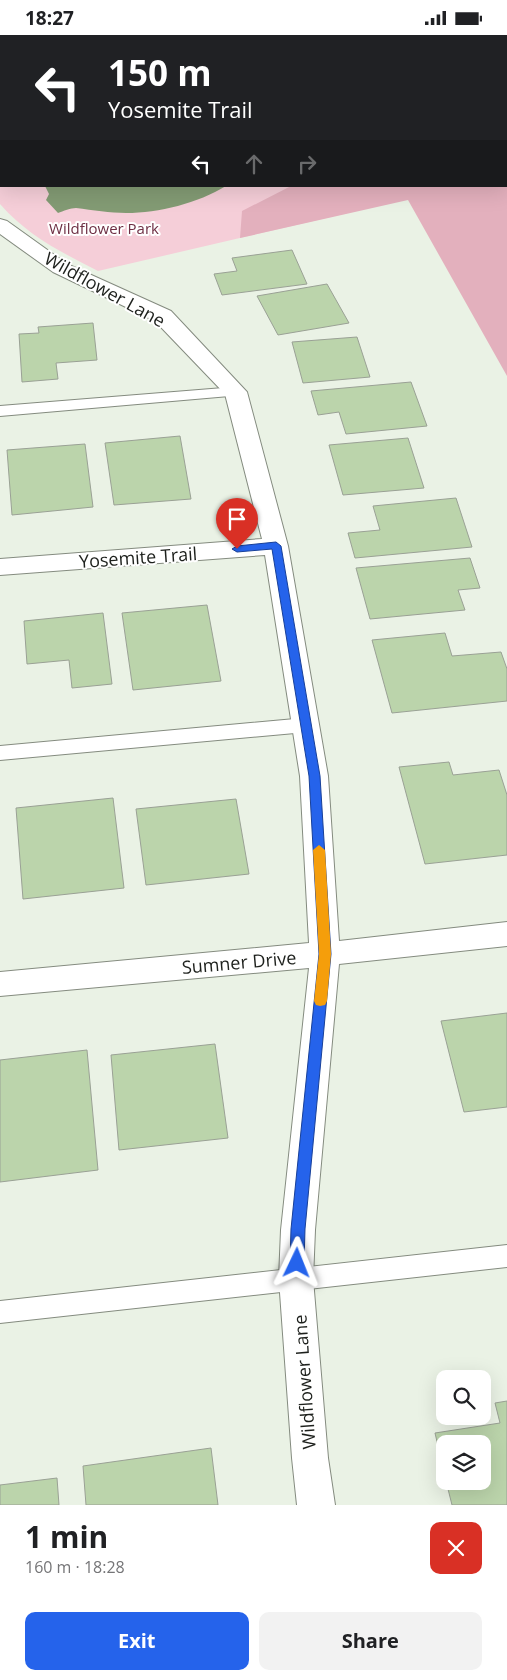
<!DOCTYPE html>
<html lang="en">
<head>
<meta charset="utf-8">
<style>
	body { margin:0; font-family:"Open Sans",sans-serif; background:#f2f2f2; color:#202124; height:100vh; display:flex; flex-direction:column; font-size:19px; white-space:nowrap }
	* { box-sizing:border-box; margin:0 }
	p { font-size:16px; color:#757577 }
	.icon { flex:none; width:28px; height:28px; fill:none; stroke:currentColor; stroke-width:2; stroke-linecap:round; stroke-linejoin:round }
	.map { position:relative; height:1470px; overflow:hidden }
	.details { display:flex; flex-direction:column; background:#fff; flex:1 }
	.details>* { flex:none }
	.guide { position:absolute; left:0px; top:0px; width:508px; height:152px; box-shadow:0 5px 20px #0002; background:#202124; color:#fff; overflow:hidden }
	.controls { position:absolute; left:436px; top:1335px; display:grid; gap:10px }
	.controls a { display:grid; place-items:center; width:55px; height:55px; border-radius:10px; background:#fff; box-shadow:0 5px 20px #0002; font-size:25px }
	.pin { position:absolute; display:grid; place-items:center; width:42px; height:42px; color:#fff; margin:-51px -21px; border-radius:50% 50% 50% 0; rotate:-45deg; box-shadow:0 0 5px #0007 }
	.pin .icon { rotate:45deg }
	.me { position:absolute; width:55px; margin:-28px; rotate:2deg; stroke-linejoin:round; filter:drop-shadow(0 0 4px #0008) }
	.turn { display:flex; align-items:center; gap:18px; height:105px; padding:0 25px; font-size:22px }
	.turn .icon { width:65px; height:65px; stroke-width:2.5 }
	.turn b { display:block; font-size:35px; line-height:42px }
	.lanes { display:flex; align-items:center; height:48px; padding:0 25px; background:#0003; justify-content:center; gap:25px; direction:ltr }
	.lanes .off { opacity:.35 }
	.round { display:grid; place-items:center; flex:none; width:52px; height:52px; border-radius:10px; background:#f2f2f2 }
	.head { display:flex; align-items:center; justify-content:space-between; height:85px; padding:0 25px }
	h1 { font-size:30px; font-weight:700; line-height:38px }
	.primary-button { display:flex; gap:10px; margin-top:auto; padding:10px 25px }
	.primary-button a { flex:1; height:58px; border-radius:10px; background:#2563eb; color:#fff; font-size:20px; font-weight:700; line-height:58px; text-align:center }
	.primary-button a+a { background:#f2f2f2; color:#202124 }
	.status { display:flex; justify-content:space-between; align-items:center; height:35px; padding:0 25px; background:#fff; direction:ltr }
	.status svg { height:14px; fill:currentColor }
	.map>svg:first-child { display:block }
</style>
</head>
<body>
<div class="status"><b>18:27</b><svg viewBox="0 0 49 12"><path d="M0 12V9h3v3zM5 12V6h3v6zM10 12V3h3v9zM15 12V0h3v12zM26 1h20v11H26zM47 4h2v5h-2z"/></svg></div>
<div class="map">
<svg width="507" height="1470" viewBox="0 0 507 1470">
	<rect width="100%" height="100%" fill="#eaf2e5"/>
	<path fill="#f5ced8" d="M0 25 1 151H444L447 155 98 236C61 217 28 201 0 169Z"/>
	<polygon fill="#e3b0bd" points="137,0 507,0 507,341 408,165 240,203 242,176 291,151 506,151 506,1"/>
	<path fill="#839b74" d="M45 151H226C198 168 159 178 126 178 110 178 93 175 76 173 71 173 63 176 58 178L46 165 49 159Z"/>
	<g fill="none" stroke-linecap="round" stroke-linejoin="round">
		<rect fill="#839b74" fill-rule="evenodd" x="506" y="64" width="1" height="6"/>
	</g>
	<g fill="#bbd4ab" stroke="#9aa195">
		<polygon points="24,0 91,0 92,1 25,1"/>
		<polygon points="292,215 307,249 222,260 214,239 237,236 232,223"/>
		<polygon points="327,249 349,288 278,300 257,261"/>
		<polygon points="93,288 97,325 56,328 58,344 22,347 19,299 39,298 38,292"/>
		<polygon points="357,302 370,342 303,348 292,307"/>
		<polygon points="411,347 427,391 346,399 339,377 318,380 311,356"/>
		<polygon points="180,401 191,464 114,470 105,408"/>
		<polygon points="408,403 424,453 343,460 329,410"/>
		<polygon points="85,409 93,472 12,480 7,415"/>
		<polygon points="456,463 472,512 355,523 348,498 380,495 373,471"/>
		<polygon points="470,523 480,553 458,555 465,575 370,584 356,533"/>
		<polygon points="207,570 221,646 133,655 122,578"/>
		<polygon points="103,578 112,649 72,653 69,625 27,629 24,586"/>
		<polygon points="445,598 452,621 501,617 507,634 507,666 392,678 372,605"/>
		<polygon points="449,727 453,740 499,735 507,760 507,820 425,829 399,732"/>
		<polygon points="113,763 124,853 23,864 16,773"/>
		<polygon points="236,764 249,839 146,850 136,774"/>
		<polygon points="507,978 507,1072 464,1077 441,986"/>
		<polygon points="215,1009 228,1103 119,1115 111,1020"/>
		<polygon points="87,1015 98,1135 0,1147 0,1025"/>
		<polygon points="507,1366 507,1470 452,1470 446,1446 482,1446 482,1409 445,1409 445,1441 435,1398 500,1388 495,1368"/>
		<polygon points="211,1413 218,1470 86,1470 83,1431"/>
		<polygon points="57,1443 59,1470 0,1470 0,1450"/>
	</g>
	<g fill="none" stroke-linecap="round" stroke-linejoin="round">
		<g stroke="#848b7f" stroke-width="2">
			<g id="service">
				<polygon points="236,352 241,354 244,357 241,360 0,381 0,371"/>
				<polygon points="306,683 312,685 315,690 312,695 306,697 0,725 0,711"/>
				<polygon points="507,1210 507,1232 0,1288 0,1266"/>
			</g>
		</g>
		<g stroke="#848b7f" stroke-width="2">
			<polygon id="minor" points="0,184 7,186 67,229 171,276 247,357 288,511 328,741 339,906 507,887 507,911 339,929 315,1195 313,1244 328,1423 335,1470 297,1470 292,1423 279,1244 281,1195 309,933 0,961 0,937 309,908 300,741 265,520 0,540 0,524 262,504 225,359 155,286 53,237 0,199"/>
		</g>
		<use href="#service" fill="#fff" fill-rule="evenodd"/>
		<use href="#minor" fill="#fff" fill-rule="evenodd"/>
	</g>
	<polygon fill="#2563eb" stroke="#184099" points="276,507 281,511 320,741 331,919 305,1194 304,1228 302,1232 297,1234 292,1232 290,1228 291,1194 319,919 309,741 272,514 237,517 232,514 237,511"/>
	<polygon fill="#f59e0b" points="319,810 325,815 331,919 327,966 325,970 320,971 316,970 314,966 319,919 313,815"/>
	<g text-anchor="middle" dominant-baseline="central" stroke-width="4" stroke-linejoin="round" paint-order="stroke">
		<g font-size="15" fill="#6e2f44" stroke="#fff">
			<text x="104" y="193">Wildflower Park</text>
		</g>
		<g font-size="18" fill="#1d201c" stroke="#fff">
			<text transform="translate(105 254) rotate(29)">Wildflower Lane</text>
			<text transform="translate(138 522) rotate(-4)">Yosemite Trail</text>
			<text transform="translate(239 927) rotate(-5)">Sumner Drive</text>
			<text transform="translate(304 1347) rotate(-94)">Wildflower Lane</text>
		</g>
	</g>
</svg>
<div class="controls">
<a><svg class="icon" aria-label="search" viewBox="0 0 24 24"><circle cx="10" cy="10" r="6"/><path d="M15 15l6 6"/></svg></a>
<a><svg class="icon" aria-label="layers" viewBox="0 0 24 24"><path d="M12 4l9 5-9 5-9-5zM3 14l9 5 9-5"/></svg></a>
</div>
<div class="pin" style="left:237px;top:514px;background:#d93025"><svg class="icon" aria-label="arrive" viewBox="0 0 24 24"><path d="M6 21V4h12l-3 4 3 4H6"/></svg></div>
<svg class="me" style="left:297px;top:1228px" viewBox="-20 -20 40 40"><path d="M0-17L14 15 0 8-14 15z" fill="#2563eb" stroke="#fff" stroke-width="4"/></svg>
<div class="guide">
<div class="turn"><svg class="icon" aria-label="left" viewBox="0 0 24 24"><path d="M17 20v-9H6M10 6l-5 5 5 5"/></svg><div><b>150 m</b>Yosemite Trail</div></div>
<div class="lanes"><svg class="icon" aria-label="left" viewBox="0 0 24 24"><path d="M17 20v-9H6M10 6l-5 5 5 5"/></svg><svg class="icon off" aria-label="ahead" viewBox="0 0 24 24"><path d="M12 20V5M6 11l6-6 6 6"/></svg><svg class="icon off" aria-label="right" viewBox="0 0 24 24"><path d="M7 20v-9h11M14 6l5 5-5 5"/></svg></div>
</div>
</div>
<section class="details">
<div class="head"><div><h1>1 min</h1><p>160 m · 18:28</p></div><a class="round" style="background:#d93025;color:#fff"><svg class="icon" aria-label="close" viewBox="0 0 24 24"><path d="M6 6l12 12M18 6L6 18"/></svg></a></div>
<div class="primary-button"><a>Exit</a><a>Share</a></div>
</section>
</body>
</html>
